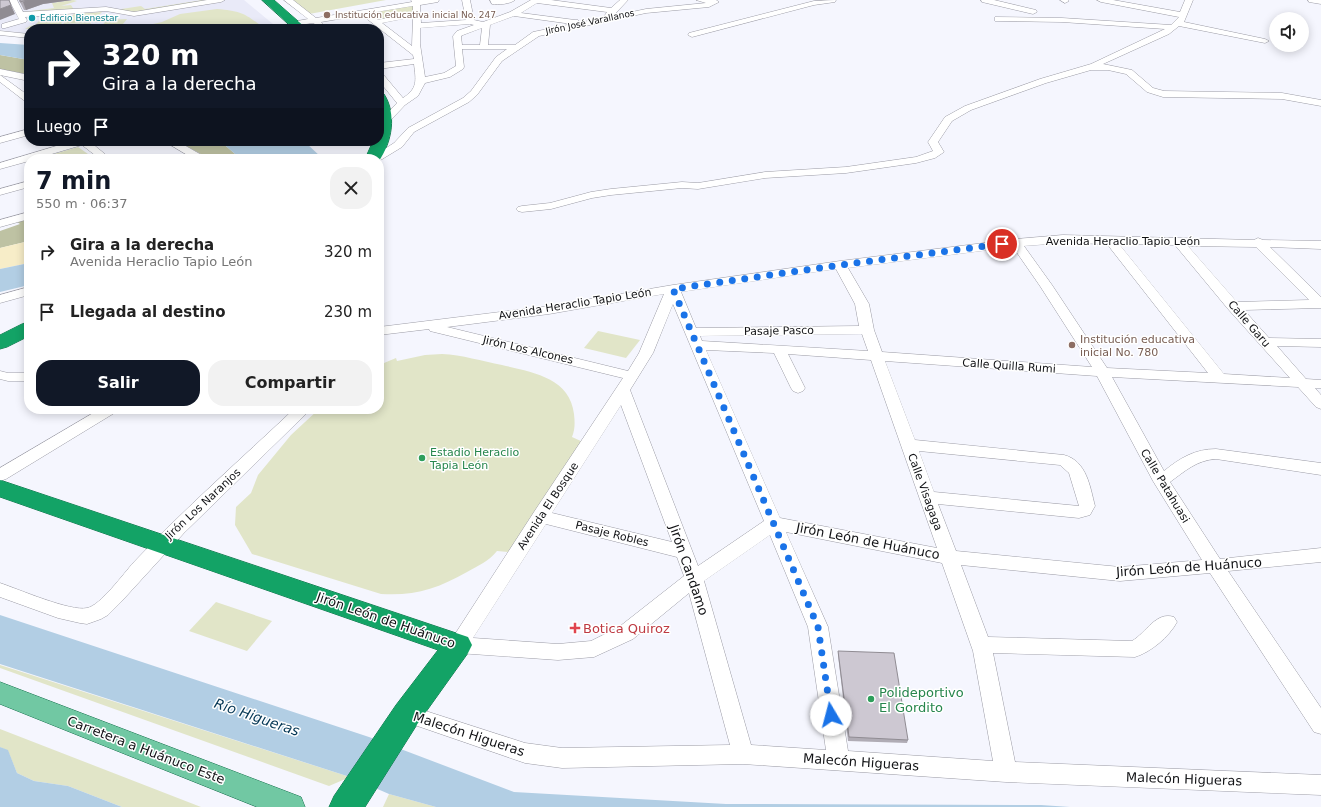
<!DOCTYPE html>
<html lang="es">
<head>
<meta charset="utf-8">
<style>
	body { margin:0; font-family:"DejaVu Sans",sans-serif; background:#f2f2f2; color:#222; height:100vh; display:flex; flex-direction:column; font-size:15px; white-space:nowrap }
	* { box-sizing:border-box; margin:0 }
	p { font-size:13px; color:#767676 }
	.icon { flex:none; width:22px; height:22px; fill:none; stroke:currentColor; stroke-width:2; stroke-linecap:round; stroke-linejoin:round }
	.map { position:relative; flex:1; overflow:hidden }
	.panel { position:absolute; left:24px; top:154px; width:360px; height:260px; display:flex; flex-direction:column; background:#fff; border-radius:16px; box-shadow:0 2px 10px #0003 }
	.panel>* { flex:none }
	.banner { position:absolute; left:24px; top:24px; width:360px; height:122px; border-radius:16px; box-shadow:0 2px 10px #0003; background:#111827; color:#fff; overflow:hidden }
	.tools { position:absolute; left:1269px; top:12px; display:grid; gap:8px }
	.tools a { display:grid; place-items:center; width:40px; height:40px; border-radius:50%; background:#fff; box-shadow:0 2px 10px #0003; font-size:20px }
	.pin { position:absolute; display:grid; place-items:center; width:34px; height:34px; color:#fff; margin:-17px; border:2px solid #fff; border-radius:50%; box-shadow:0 1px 4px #0007 }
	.me { position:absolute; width:44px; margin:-22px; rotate:352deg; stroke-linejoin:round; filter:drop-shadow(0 0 3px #0008) }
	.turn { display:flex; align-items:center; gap:14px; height:84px; padding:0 12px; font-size:18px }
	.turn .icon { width:52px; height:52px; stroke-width:2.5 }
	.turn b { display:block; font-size:28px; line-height:34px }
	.then { display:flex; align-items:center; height:38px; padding:0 12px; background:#0003; gap:8px; font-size:15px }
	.round { display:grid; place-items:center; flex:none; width:42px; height:42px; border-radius:16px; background:#f2f2f2 }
	.head { display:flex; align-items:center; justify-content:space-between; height:68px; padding:0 12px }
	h1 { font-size:24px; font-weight:600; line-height:30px; color:#111827 }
	.button { display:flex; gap:8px; margin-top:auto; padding:8px 12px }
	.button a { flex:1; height:46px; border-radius:16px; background:#111827; color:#fff; font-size:16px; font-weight:600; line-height:46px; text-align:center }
	.button a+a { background:#f2f2f2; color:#222 }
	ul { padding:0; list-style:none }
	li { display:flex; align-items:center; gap:12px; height:60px; padding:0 12px }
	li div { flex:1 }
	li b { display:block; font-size:15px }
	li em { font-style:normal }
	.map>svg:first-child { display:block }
</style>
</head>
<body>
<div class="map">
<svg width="1321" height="807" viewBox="0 0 1321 807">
	<rect width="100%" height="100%" fill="#f5f6fe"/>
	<polygon fill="#e9eaf8" points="0,0 244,0 279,29 29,29 29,34 0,30"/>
	<g fill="#e1e5c8">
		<polygon points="73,0 77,1 61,6 71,5 74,10 23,12 54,8 52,3"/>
		<polygon points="202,0 217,0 135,13 115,10 141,6 145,9"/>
		<polygon points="293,0 386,0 309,14"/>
		<polygon points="416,4 414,14 378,21 366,13"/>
		<path d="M217 9C242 11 246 14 265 29H157L153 24 162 22 180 14Z"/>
		<polygon points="102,12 92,22 63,24 74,14"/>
		<polygon points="71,14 61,24 37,25 91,23 90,25 94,25 91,29 63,29 65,26 61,29 25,29 30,26 35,25 45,15"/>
		<polygon points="127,19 119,29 133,28 134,29 99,29 107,20"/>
		<polygon points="78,147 88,154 73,159 37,159"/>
		<polygon points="598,331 640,340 626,358 584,348"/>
		<path d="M442 354C462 355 482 361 502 365 531 372 570 377 574 414 575 423 575 429 572 437L583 442 508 552 497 551C489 561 478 566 467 572 437 589 415 596 381 594L252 554 235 525 236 507 251 493 258 475 291 435 319 409H379V367L384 363 396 358 397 361 425 355Z"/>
		<polygon points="216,602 272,621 247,651 189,631"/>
		<polygon points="0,665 350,777 329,786 0,668"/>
		<polygon points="0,729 201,807 122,807 68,786 34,781 17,773 8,751 0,747"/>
		<polygon points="389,794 436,807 383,807"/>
	</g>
	<g fill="#bec2a3">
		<polygon points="0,55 29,60 29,73 25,74 0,69"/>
		<polygon points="177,141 220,141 241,159 206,159 208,158"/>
		<polygon points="29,217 29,241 0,248 0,231 20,224 16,221"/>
	</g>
	<polygon fill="#f7edc8" points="29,241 29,263 0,269 0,248"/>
	<g fill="#b2cee4">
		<polygon points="0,43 29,45 29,60 0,55"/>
		<polygon points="220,141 304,141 323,159 241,159"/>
		<polygon points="29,263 29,285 0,292 0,269"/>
		<polygon points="0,615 369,737 514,792 726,804 1041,805 1070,807 436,807 389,794 350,777 0,664"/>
		<polygon points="0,747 8,750 17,773 34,781 68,786 122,807 0,807"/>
	</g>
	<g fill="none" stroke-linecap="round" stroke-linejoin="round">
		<g stroke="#9b9ba5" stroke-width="1">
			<g id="minor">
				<polygon points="9,0 17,0 23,12 106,7 134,12 207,0 225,0 221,2 134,16 106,11 25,17 27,20 26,22 5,28 2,28 2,24 19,19"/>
				<path d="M284 0H293L316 18 412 2 411 0H439L438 2 420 5 421 23 466 20 462 0H470L474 20 483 22 510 12 531 0H551L611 8 620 0H628L613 16 646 9 706 3 696 0H716L719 2 709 7 646 13 539 36 502 61 477 95 469 102 414 132 402 147 379 161V159H369L394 143 408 128 463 98 471 91 496 57 507 49H462L464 67 463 69 450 77 425 83 418 96 405 105 387 124 384 125 379 122 397 103 379 81V72L382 73 403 98C418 88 416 81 414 64L379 69V63L414 59 413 55 362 15 321 22 323 24 319 26 313 23 292 26V22L308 19ZM537 3 607 12 603 18 578 23V20H575L521 13ZM413 6V12L378 20 370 13ZM514 16 572 24 533 32 515 45H488L490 25ZM413 17 412 46 382 23ZM470 24 474 25 457 31 453 36 456 66 444 73 425 77 420 44V28ZM482 28 480 45H462L461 36 463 35Z"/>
				<path d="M490 0H515C510 4 499 5 492 4Z"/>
				<polygon points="836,0 835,2 814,5 692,37 688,35 689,33 814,1"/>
				<polygon points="981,0 994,0 1036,10 1037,12 1033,14 982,2"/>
				<polygon points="1060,0 1068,0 1069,1 1065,3"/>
				<polygon points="1097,0 1113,0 1180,12 1185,0 1193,0 1184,22 1265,39 1269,41 1265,43 1179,26 1169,34 1103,64 1132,70 1153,88 1164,91 1282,93 1321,100 1321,106 1282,99 1163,97 1147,92 1126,74 1108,70 1091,70 1046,83 971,110 952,121 938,142 944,152 935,158 916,163 846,173 765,178 698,189 682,188 611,195 592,198 551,209 522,212 518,211 516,209 518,207 522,206 550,203 591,192 611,189 682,182 698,183 765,172 846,167 916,157 933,151 928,142 945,117 965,106 1040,79 1091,64 1165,29 1062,22 998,21 995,21 995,17 1062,18 1171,25 1179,17 1101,2"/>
				<polygon points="1308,0 1321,0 1321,4 1309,2"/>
				<polygon points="0,31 29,34 29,38 0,35"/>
				<polygon points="0,69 29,75 29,81 0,75"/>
				<polygon points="0,75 29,96 29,103 26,102 0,82"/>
				<polygon points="29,129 29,135 0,143 0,137"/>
				<polygon points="73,141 89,141 111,159 100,159 82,145 35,159 29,159 29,161 0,169 0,163"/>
				<polygon points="164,141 177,141 205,157 204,159 194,159"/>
				<polygon points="29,181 29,187 0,195 0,189"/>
				<polygon points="29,212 29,219 0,227 0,220"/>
				<path d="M1063 235 1254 240 1258 238 1263 240 1321 241V249L1270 247 1321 297V308L1244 310 1269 338 1321 339V347L1277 346 1306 379 1321 380V388H1315L1321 395V409L1316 407 1298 387 1112 377 1164 471C1180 458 1195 449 1216 449L1321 463V475L1216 459C1197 460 1185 471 1170 482L1220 559 1321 548V562L1228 571 1321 708V734L1314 732 1210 573 1120 581 961 565 988 637 1132 641C1146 633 1156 611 1174 617L1177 622C1169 637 1151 652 1135 657L993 653 1015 762 1321 775V795L1006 782 743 764 562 768 525 763 400 720 397 714 400 708 407 705 525 743 562 748 730 745 689 593 633 639 594 657 558 660 458 653 451 651 448 645 534 512 623 378 430 331 429 329 379 335V327L549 306 673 285 840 261 1016 239ZM1063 243 1107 244 1208 373 1107 368 1052 285 1024 246ZM1119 244 1175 245 1228 309 1290 378 1224 374ZM1188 246 1256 247 1309 300 1237 302ZM1013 247 1040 286 1092 367 882 352 874 330 869 304 848 268ZM836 269 855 304 859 326 696 328 681 292ZM664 294 639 353 628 371 447 327 549 314ZM673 304 764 521 698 566 630 390 653 353ZM862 334 868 351 702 341 700 336ZM706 350 774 353 791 388 793 391 798 393 803 391 805 388 788 354 871 360 937 548 780 518ZM885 361 1097 376 1153 481 1202 560 1120 567 956 551 938 504 1079 518 1090 515 1095 506C1090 487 1087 461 1064 455L915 440ZM621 405 672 542 552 513ZM919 451 1060 465 1069 473 1079 506 934 492ZM546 524 677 557 684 576 619 627 591 641 558 644 473 638ZM786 532 942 563 973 651 993 761 848 751 828 627ZM770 535 808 627 826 750 751 745 704 581Z"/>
				<polygon points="29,287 29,295 0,303 0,295"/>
				<polygon points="0,371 8,373 29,373 29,381 8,381 0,379"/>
				<polygon points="100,409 119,409 116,412 6,479 0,481 0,468"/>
				<path d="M294 409H311L184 533 121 602 108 615 101 619 87 624 80 623 58 618 0 597V583C18 589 71 612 87 608 100 606 124 573 134 562 185 508 240 460 294 409Z"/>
			</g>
		</g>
		<g stroke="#12704a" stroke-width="1">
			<polygon id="major" points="0,682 301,797 305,807 257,807 0,704"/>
		</g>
		<g stroke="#12704a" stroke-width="1">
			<g id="highway">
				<polygon points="262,0 274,0 307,29 294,29"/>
				<path d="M379 93 384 94C397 114 392 142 379 161V159H365L373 141H379Z"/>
				<polygon points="29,322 29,336 7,347 0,349 0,335 22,324"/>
				<polygon points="0,480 468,637 472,645 468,653 418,723 365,807 329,807 334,796 396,705 438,650 0,497"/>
			</g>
		</g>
		<use href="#minor" fill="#fff" fill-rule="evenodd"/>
		<use href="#major" fill="#71c8a3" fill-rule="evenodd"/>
		<use href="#highway" fill="#13a366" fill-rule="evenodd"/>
	</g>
	<g fill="#b0acb5">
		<polygon points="19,0 72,0 43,4 26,10 24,10"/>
		<polygon points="838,651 908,740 907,743 848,741 838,655"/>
	</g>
	<g fill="#908c93">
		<polygon points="27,0 72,0 43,4 26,10 23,2"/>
		<polygon points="11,5 15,14 0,20 0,9"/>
	</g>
	<g fill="#cdc8d2" stroke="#908c93">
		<polygon points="0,0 9,0 11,5 0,9"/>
		<polygon points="20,0 27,0 20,2"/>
		<polygon points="838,651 894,653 908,740 849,737"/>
	</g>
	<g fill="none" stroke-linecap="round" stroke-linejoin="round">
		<polyline stroke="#1a73e8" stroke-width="7" stroke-dasharray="0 12.6" points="831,715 818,627 673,289 840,265 1002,244"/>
	</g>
	<g fill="#8d6e63" stroke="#fff" stroke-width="1.5">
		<circle cx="327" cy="15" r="4"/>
		<circle cx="1072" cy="345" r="4"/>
	</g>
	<circle fill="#0f9aa8" stroke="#fff" stroke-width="1.5" cx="32" cy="18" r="4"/>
	<g fill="#2e9e5b" stroke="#fff" stroke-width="1.5">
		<circle cx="422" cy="458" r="4"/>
		<circle cx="871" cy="699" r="4"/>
	</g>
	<path fill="#e0444e" stroke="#fff" stroke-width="1.5" d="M573 622h4v4h4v4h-4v4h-4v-4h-4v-4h4z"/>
	<g text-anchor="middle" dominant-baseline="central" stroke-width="3" stroke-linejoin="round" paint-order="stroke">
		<g font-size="9" fill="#785e54" stroke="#fff" text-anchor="start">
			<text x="335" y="15">Institución educativa inicial No. 247</text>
		</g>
		<g font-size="9" fill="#0d838f" stroke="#fff" text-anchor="start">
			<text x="40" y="18">Edificio Bienestar</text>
		</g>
		<g font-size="9" fill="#111215" stroke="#fff">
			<text transform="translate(590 22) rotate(-12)">Jirón José Varallanos</text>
		</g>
		<g font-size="11" fill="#111215" stroke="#fff">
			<text x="1123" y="241">Avenida Heraclio Tapio León</text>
			<text transform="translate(575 304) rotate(-9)">Avenida Heraclio Tapio León</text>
			<text transform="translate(1249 324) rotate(49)">Calle Garu</text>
			<text transform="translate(779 331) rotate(-1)">Pasaje Pasco</text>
			<text transform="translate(528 350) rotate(13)">Jirón Los Alcones</text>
			<text transform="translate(1009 366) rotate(4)">Calle Quilla Rumi</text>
			<text transform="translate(1165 486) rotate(59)">Calle Patahuasi</text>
			<text transform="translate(925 492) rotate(70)">Calle Visagaga</text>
			<text transform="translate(203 504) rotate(-43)">Jirón Los Naranjos</text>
			<text transform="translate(548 506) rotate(-57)">Avenida El Bosque</text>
			<text transform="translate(612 534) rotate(14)">Pasaje Robles</text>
		</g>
		<g font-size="11" fill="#785e54" stroke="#fff" text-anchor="start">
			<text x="1080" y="339">Institución educativa<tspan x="1080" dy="13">inicial No. 780</tspan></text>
		</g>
		<g font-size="11" fill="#27864d" stroke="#fff" text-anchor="start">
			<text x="430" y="452">Estadio Heraclio<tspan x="430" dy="13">Tapia León</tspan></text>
		</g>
		<g font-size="13" fill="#111215" stroke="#fff">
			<text transform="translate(868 541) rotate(11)">Jirón León de Huánuco</text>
			<text transform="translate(1189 567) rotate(-4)">Jirón León de Huánuco</text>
			<text transform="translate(689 570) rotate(71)">Jirón Candamo</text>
			<text transform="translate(386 620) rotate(19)">Jirón León de Huánuco</text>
			<text transform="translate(469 734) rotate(18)">Malecón Higueras</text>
			<text transform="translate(146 750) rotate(21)">Carretera a Huánuco Este</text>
			<text transform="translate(861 762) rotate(4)">Malecón Higueras</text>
			<text transform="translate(1184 779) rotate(2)">Malecón Higueras</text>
		</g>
		<g font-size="13" fill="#be3a42" stroke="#fff" text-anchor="start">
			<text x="583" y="628">Botica Quiroz</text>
		</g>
		<g font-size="13" fill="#27864d" stroke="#fff" text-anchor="start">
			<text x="879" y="692">Polideportivo<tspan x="879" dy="15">El Gordito</tspan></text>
		</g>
		<g font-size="14" font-style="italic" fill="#053755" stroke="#fff">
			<text transform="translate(257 717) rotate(19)">Río Higueras</text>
		</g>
	</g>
</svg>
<div class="tools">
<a><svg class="icon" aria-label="sound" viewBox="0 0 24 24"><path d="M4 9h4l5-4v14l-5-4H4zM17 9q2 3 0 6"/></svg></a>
</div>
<div class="pin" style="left:1002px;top:244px;background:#d93025"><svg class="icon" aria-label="arrive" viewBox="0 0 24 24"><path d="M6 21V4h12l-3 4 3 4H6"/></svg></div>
<svg class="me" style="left:831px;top:715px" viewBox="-20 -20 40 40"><circle r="19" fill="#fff"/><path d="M0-13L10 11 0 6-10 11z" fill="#1a73e8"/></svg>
<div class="banner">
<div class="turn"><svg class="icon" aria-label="right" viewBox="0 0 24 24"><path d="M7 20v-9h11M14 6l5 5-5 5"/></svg><div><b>320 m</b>Gira a la derecha</div></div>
<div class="then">Luego<svg class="icon" aria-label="arrive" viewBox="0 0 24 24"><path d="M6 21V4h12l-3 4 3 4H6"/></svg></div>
</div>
<section class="panel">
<div class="head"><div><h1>7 min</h1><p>550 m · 06:37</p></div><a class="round"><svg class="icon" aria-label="close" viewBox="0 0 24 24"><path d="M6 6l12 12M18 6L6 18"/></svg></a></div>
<ul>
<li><svg class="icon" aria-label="right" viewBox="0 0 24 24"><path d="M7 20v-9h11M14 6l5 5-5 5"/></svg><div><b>Gira a la derecha</b><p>Avenida Heraclio Tapio León</p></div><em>320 m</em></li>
<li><svg class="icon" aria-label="arrive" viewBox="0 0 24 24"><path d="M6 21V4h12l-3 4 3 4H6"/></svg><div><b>Llegada al destino</b></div><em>230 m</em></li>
</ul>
<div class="button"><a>Salir</a><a>Compartir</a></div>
</section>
</div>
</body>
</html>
